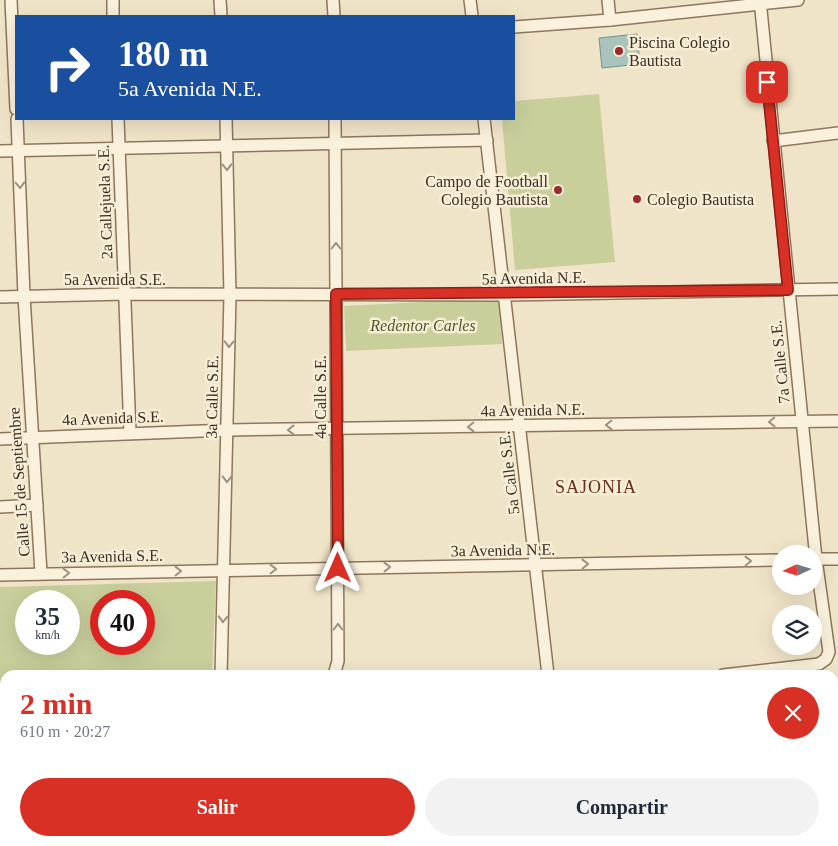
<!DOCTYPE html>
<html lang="es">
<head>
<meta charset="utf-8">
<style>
	body { margin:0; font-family:"Times New Roman",serif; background:#f2f2f3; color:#1f2937; height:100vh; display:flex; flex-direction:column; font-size:19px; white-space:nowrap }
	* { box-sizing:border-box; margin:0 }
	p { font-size:16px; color:#747a83 }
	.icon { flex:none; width:28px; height:28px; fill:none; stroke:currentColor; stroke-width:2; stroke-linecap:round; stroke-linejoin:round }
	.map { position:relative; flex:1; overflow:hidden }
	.drawer { position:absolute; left:0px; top:670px; width:839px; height:176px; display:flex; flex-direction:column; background:#fff; border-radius:15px 15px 0 0; box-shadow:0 5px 20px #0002 }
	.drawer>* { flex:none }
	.hud { position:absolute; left:15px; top:15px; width:500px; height:105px; border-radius:0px; box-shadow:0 5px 20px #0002; background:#1a4fa0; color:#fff; overflow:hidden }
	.needle { width:32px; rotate:266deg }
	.fabs { position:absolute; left:772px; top:545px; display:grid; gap:10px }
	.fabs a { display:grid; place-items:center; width:50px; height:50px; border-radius:50%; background:#fff; box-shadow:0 5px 20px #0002; font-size:25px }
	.speed { position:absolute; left:15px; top:590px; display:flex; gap:10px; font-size:25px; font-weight:700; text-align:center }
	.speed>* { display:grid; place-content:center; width:65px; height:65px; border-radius:50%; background:#fff; box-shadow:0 5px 20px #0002; line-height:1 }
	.speed small { font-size:12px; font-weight:400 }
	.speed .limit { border:8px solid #d22; background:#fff; color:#111 }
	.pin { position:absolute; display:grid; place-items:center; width:42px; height:42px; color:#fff; margin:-21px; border-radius:10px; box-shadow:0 2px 8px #0006 }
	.me { position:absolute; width:55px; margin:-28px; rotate:0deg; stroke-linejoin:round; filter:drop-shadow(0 0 4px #0008) }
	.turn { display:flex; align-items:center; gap:18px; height:105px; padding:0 20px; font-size:22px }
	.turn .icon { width:65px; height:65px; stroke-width:2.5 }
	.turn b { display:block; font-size:35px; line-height:42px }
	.round { display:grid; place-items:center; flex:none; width:52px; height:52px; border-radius:26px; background:#f2f2f3 }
	.overview { display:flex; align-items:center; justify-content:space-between; height:85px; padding:0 20px }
	h1 { font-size:30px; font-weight:700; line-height:38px; color:#d93025 }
	.action { display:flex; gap:10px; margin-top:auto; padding:10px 20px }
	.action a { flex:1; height:58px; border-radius:30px; background:#d93025; color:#fff; font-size:20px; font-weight:700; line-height:58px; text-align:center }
	.action a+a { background:#f2f2f3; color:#1f2937 }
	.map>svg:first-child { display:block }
</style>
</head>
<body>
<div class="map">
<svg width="838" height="846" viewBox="0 0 838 846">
	<rect width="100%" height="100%" fill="#f0e4c8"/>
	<g fill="#c9cf9b" fill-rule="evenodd">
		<polygon points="599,94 615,262 515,270 502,119 514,119 514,101"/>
		<polygon points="500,298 502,344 346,351 344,306"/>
		<path d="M216 581 212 675H5V841H204V846H0V587ZM26 601H69V644H26ZM144 601V644H101V601Z"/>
	</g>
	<polygon fill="#a9c4bc" stroke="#6f938a" points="637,34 640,64 602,68 599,38"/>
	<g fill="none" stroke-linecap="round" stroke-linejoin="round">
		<g stroke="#8d765c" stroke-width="14">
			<g id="minor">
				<polyline points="11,0 16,109"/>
				<polyline points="113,0 113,16"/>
				<polyline points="220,0 221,16"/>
				<polyline points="333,0 334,16"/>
				<polyline points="470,0 472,16"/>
				<polyline points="608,0 610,20"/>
				<polyline points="514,27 610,20 798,0"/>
				<polyline points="17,119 24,296 41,573"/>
				<polyline points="118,119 130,433"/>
				<polyline points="484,119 548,675"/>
				<polyline points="773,141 838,133"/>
				<polyline points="0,151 487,140"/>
				<polyline points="0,297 125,294 504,295 838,289"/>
				<polyline points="0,439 228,430 838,421"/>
				<polyline points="0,507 37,505"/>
				<polyline points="814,559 838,559"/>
				<polyline points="0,575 781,560"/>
				<polyline points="221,675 230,295 226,119"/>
				<polyline points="334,675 338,661 335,119"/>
				<polyline points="723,675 819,664 826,659 829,652 816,559 760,0"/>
				<polyline points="570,841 571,846"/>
				<polyline points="214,846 215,841"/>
				<polyline points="239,846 240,841"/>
				<polyline points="253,846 254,841"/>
			</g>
		</g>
		<use href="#minor" stroke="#faf1dc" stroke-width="11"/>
	</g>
	<defs><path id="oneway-chevron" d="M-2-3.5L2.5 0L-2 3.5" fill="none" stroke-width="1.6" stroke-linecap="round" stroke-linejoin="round" transform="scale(1.25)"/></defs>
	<g stroke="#9c907e">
		<use href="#oneway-chevron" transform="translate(227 167) rotate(89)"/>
		<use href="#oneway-chevron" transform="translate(20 185) rotate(88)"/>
		<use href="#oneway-chevron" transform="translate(336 246) rotate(-90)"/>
		<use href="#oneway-chevron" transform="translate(229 344) rotate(91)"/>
		<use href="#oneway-chevron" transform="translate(772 422) rotate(179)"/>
		<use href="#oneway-chevron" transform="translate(609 425) rotate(179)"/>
		<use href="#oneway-chevron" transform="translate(471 427) rotate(179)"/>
		<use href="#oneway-chevron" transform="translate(291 430) rotate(180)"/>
		<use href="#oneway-chevron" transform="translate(227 479) rotate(91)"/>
		<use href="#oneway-chevron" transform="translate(748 561) rotate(-1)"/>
		<use href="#oneway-chevron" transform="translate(585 564) rotate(-1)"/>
		<use href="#oneway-chevron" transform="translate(387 567) rotate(-1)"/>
		<use href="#oneway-chevron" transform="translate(273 569) rotate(-1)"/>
		<use href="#oneway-chevron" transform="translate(178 571) rotate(-1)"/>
		<use href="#oneway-chevron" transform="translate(66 573) rotate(-1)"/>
		<use href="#oneway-chevron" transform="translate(223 619) rotate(92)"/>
		<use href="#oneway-chevron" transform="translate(338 627) rotate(-90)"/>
	</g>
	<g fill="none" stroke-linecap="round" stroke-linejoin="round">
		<g stroke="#8d1f18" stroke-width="12">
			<polyline id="route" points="338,568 336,294 788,290 767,82"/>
		</g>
		<use href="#route" stroke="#d93025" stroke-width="9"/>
	</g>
	<g fill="#9e2a2b" stroke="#f7eed8" stroke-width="2">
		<circle cx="619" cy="51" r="5"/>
		<circle cx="558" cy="190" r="5"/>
		<circle cx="637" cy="199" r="5"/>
	</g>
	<g text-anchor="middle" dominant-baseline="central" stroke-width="5" stroke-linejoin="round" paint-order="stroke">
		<g font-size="16" fill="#3d2e20" stroke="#f7eed8" text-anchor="start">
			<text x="629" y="42">Piscina Colegio<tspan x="629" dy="18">Bautista</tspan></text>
			<text x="548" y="181" text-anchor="end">Campo de Football<tspan x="548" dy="18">Colegio Bautista</tspan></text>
			<text x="647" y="199">Colegio Bautista</text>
		</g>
		<g font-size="16" fill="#3d2e20" stroke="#f7eed8">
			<text transform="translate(105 202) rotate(-92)">2a Callejuela S.E.</text>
			<text transform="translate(534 278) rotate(-1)">5a Avenida N.E.</text>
			<text x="115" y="279">5a Avenida S.E.</text>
			<text transform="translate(780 362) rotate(-96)">7a Calle S.E.</text>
			<text transform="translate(212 397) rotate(-89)">3a Calle S.E.</text>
			<text transform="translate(320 397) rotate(-90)">4a Calle S.E.</text>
			<text transform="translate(533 410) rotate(-1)">4a Avenida N.E.</text>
			<text transform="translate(113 418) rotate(-2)">4a Avenida S.E.</text>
			<text transform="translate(509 473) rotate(-97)">5a Calle S.E.</text>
			<text transform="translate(19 482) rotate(-94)">Calle 15 de Septiembre</text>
			<text transform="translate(503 550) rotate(-1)">3a Avenida N.E.</text>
			<text transform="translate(112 556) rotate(-1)">3a Avenida S.E.</text>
		</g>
		<g font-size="16" font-style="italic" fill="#4d5a26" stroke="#f7eed8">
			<text x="423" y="325">Redentor Carles</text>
		</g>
		<g font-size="18" letter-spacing="1" fill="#6b2e1e" stroke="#f7eed8">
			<text x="596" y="487">SAJONIA</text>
		</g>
	</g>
</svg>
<div class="fabs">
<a><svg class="needle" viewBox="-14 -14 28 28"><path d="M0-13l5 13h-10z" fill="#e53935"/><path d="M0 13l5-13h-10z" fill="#747a83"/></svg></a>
<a><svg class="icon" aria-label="layers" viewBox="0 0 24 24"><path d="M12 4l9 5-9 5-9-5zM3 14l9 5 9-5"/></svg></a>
</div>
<div class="speed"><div>35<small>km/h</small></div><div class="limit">40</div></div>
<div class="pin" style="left:767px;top:82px;background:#d93025"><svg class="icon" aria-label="arrive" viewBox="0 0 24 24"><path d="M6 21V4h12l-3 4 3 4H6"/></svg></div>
<svg class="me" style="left:338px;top:568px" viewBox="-20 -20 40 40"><path d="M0-17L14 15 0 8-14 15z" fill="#d93025" stroke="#fff" stroke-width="4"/></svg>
<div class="hud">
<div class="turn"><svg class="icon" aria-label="right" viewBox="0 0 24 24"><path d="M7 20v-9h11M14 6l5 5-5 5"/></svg><div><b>180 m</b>5a Avenida N.E.</div></div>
</div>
<section class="drawer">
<div class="overview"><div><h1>2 min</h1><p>610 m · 20:27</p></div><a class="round" style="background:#d93025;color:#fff"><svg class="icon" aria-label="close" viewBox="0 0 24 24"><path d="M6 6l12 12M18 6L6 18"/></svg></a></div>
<div class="action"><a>Salir</a><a>Compartir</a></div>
</section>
</div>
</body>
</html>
